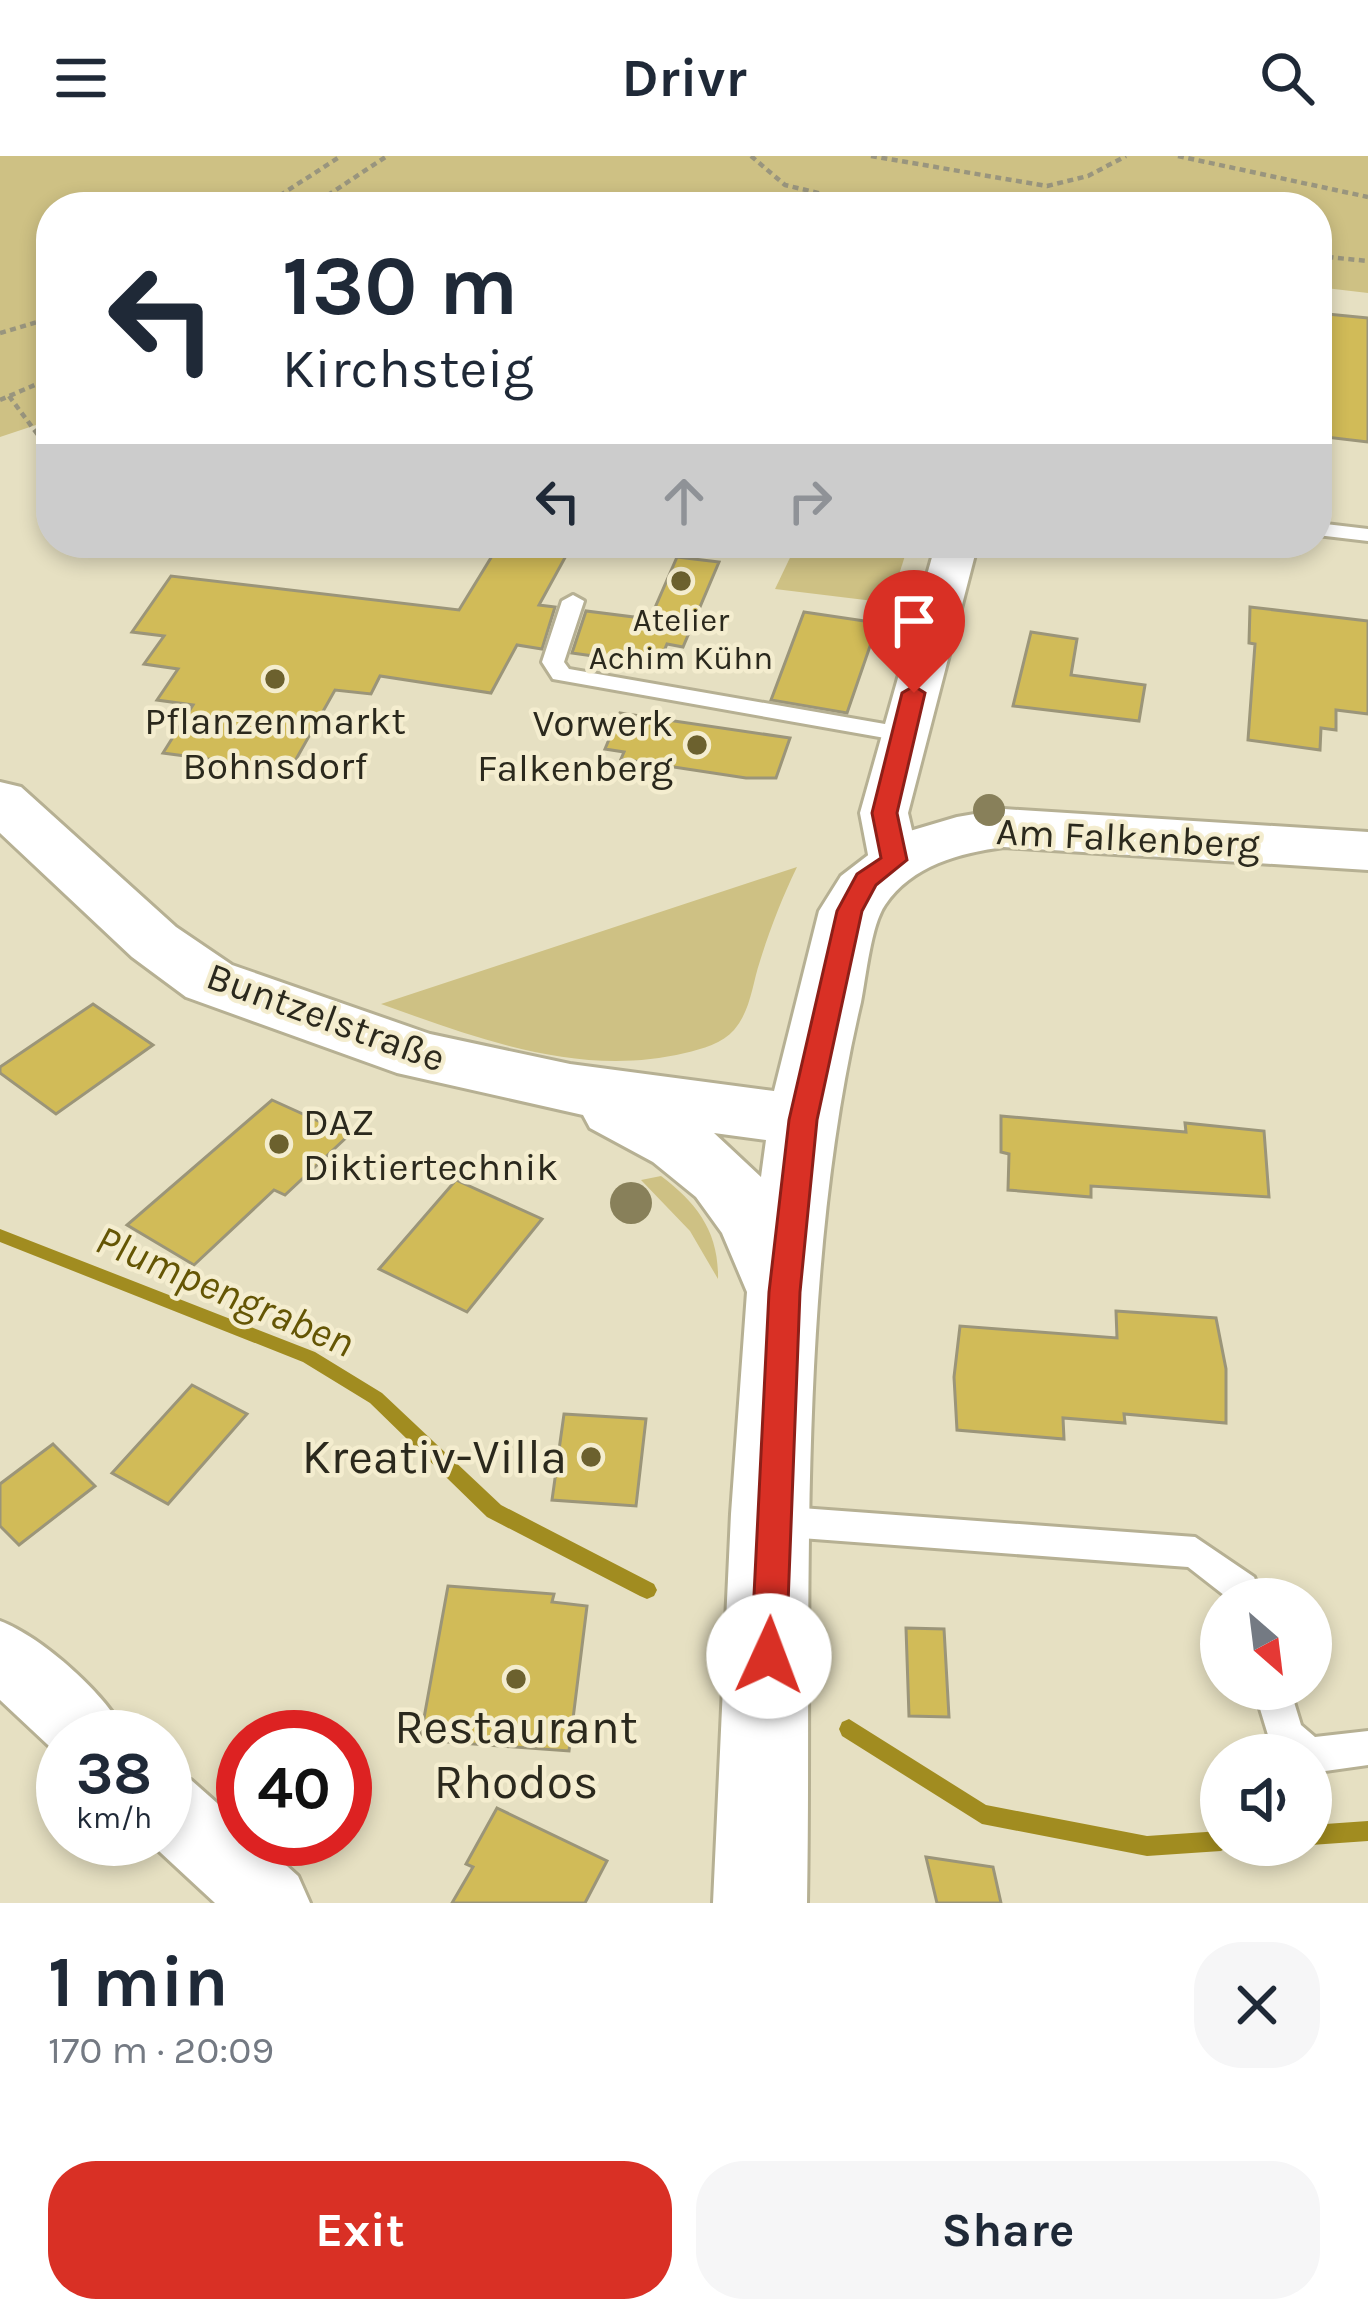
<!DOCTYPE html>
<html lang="en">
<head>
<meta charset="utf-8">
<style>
	body { margin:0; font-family:Karla,sans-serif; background:#f6f6f7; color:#1f2937; height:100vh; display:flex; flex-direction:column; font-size:45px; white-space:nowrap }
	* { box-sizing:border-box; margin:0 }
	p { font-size:39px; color:#747a83 }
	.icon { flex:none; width:66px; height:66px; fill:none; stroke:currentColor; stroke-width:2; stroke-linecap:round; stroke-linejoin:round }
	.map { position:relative; height:1747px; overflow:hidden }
	.panel { display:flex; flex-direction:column; background:#fff; flex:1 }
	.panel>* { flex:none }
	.top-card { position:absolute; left:36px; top:36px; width:1296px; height:366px; border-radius:48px; box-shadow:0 6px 18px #0003; background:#fff; color:#1f2937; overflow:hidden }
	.needle { width:78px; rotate:152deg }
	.buttons { position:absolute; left:1200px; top:1422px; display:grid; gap:24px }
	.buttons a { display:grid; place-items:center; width:132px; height:132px; border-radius:50%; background:#fff; box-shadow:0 6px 18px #0003; font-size:60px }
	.speed { position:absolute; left:36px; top:1554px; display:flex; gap:24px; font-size:60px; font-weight:700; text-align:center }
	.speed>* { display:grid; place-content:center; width:156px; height:156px; border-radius:50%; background:#fff; box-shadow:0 6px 18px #0003; line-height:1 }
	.speed small { font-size:30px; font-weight:400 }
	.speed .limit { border:18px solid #d22; background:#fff; color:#111 }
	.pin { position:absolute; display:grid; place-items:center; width:102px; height:102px; color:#fff; margin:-123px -51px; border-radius:50% 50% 50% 0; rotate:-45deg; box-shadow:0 0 12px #0007 }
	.pin .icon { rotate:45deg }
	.me { position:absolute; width:132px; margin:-66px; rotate:2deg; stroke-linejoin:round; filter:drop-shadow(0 0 9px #0008) }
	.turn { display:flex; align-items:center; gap:42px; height:252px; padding:0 48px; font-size:54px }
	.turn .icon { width:156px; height:156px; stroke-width:2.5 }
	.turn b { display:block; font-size:84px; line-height:102px }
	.lanes { display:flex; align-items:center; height:114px; padding:0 48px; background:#0003; justify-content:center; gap:60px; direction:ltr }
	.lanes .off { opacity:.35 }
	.round { display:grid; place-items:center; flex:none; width:126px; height:126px; border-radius:48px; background:#f6f6f7 }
	.overview { display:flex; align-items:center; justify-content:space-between; height:204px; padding:0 48px }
	h1 { font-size:72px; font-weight:700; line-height:90px }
	.button { display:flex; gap:24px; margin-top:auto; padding:24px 48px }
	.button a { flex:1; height:138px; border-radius:48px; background:#d93025; color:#fff; font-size:48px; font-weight:700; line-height:138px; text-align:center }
	.button a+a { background:#f6f6f7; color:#1f2937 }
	header { display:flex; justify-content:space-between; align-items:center; height:156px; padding:0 48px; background:#fff; font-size:54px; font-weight:700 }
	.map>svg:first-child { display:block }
</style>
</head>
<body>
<header><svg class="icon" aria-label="menu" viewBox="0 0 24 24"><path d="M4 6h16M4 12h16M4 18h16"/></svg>Drivr<svg class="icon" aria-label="search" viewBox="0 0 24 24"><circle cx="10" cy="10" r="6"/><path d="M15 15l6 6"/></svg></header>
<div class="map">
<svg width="1368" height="1747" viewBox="0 0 1368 1747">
	<rect width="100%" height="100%" fill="#e6e0c2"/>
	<g fill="#cec184">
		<polygon points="0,0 1368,0 1368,137 1317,131 1317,51 51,51 51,264 0,281"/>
		<polygon points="797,387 909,387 890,447 775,433"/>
		<path d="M797 711C782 742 770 773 760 805 752 829 751 854 734 874 723 887 702 893 685 897 580 922 479 883 381 848Z"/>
		<path d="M661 1020C697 1047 719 1076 718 1123L690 1075 641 1024Z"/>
	</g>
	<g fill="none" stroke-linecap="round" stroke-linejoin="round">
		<g fill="#a18c20" fill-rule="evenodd">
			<polygon points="0,1073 315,1196 382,1237 501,1349 654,1428 657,1434 654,1440 647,1443 640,1440 487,1361 370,1247 303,1206 0,1086"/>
			<polygon points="849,1563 986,1649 1147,1680 1221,1675 1221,1689 1230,1689 1221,1695 1147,1700 982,1668 842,1580 839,1573 842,1566"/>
			<polygon points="1368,1665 1368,1685 1311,1689 1310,1689 1311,1669"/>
		</g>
	</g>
	<g fill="#d1bb58" stroke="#9b9579" stroke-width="3">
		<polygon points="1317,157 1368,162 1368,286 1317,280"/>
		<polygon points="500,387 573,387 539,449 555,451 542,493 517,489 491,537 380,520 371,538 335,534 290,614 163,597 193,549 157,544 178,513 144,508 164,480 132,476 171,420 459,454"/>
		<polygon points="677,401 719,406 683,491 667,488 658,509 572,497 586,455 650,463"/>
		<polygon points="1250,451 1368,465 1368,558 1336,554 1336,574 1321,572 1320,594 1248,584 1255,488 1249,487"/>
		<polygon points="804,456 878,467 847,557 771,544"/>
		<polygon points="1031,476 1077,483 1071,519 1145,529 1139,565 1013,550"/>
		<polygon points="620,557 790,582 776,622 746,622 621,603 624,596 605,593"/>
		<polygon points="93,848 153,889 56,958 0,917 0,911"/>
		<polygon points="272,944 349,979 285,1039 274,1034 194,1109 127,1069"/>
		<polygon points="1001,960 1186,976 1185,967 1264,975 1269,1041 1091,1030 1091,1041 1008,1034 1009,998 1001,996"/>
		<polygon points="456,1024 542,1063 467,1156 379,1113"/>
		<polygon points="1116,1155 1216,1162 1226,1213 1226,1267 1124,1258 1125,1267 1063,1262 1064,1283 957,1274 954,1221 960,1170 1117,1182"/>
		<polygon points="192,1229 247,1258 168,1348 112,1317"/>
		<polygon points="564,1258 646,1263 636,1350 552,1344"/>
		<polygon points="53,1288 95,1330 19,1389 0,1370 0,1328"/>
		<polygon points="448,1430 554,1438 552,1446 587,1450 569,1595 420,1584"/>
		<polygon points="906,1472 944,1473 949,1561 909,1560"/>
		<polygon points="497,1652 607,1705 585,1747 452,1747 473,1711 466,1708"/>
		<polygon points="926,1701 993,1711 1001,1747 937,1747"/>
	</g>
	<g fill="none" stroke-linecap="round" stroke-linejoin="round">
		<g stroke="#b6b093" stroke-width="6">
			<g id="service">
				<polygon points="1317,367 1368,373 1368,385 1317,379"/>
				<polygon points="573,439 584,445 564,506 569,513 902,571 914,578 902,585 553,523 542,506 562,445"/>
				<polygon points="774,1350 1195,1381 1254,1421 1263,1443 1229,1443 1188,1411 774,1380 762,1375 757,1365 762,1355"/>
				<polygon points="1254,1533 1290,1533 1301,1569 1315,1581 1368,1575 1368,1609 1311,1617 1311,1599 1282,1599 1268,1579"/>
			</g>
		</g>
		<g stroke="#b6b093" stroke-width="6">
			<g id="minor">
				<polygon points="936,387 978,387 908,657 919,704 912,715 894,720 876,715 869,704 860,657"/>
				<path d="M0 1465C42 1481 109 1540 127 1581H63V1603L0 1544Z"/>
				<polygon points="165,1614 191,1624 243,1670 243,1683 257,1683 298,1720 310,1747 215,1747 146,1683 165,1683"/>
			</g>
		</g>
		<g stroke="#b6b093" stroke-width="6">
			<path id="tertiary" d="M0 626 21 631 176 771 232 809 430 878 570 908 774 935 819 755 841 720 893 680 957 661 1004 653 1368 676V714L1004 691C960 697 912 709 885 749 871 769 866 821 861 846 794 1129 812 1457 807 1747H713L731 1358 747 1136 722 1077 696 1041 653 1006 590 972 583 959 397 917 186 841 132 801 0 677ZM714 977 766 984 761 1021Z"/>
		</g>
		<g stroke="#99957e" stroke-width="4.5" stroke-dasharray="6 4.5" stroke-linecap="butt">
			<polyline points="751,0 785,29 877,51"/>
			<polyline points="871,0 1047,30 1088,20 1126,0"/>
			<polyline points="1178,0 1368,41"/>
			<polyline points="262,51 341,0"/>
			<polyline points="310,51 387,0"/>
			<polyline points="1317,100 1368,105"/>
			<polyline points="0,177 51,162"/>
			<polyline points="9,240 50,295"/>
			<polyline points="0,244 51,222"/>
		</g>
		<use href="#service" fill="#fff" fill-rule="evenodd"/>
		<use href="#minor" fill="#fff" fill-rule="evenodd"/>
		<use href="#tertiary" fill="#fff" fill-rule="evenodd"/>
	</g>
	<g fill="#88805a">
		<circle cx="989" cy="654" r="16"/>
		<circle cx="631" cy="1047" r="21"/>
	</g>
	<polygon fill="#d93025" stroke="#8d1f18" stroke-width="3" points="914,530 925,537 897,657 907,704 876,729 862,755 817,964 800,1136 786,1500 781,1512 769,1517 756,1512 751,1500 769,1136 789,964 837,755 857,718 881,702 872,657 902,537"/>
	<g fill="#6c612e" stroke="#f4edcf" stroke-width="4.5">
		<circle cx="681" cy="425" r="12"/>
		<circle cx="275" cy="523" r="12"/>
		<circle cx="697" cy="589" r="12"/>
		<circle cx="279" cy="988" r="12"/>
		<circle cx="591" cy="1301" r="12"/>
		<circle cx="516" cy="1523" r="12"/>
	</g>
	<g text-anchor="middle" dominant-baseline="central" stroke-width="9" stroke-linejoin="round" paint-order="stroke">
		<g font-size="33" fill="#2b291d" stroke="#f4edcf">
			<text x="681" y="464">Atelier<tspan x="681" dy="38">Achim Kühn</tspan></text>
		</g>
		<g font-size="39" fill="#2b291d" stroke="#f4edcf">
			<text x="275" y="565">Pflanzenmarkt<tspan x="275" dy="45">Bohnsdorf</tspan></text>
			<text x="673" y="567" text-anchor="end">Vorwerk<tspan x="673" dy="45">Falkenberg</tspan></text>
			<text x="303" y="966" text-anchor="start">DAZ<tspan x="303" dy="45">Diktiertechnik</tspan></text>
		</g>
		<g font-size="39" fill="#2b291d" stroke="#f4edcf">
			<text transform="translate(1128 682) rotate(3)">Am Falkenberg</text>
			<text transform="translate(326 861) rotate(20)">Buntzelstraße</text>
		</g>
		<g font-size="42" font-style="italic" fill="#645504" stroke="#f4edcf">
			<text transform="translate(225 1135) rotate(23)">Plumpengraben</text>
		</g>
		<g font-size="48" fill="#2b291d" stroke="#f4edcf" text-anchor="end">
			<text x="567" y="1301">Kreativ-Villa</text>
			<text x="516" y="1571" text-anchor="middle">Restaurant<tspan x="516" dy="55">Rhodos</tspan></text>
		</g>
	</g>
</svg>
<div class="buttons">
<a><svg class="needle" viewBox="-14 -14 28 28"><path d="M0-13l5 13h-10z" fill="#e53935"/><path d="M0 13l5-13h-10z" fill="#747a83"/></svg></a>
<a><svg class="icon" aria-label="sound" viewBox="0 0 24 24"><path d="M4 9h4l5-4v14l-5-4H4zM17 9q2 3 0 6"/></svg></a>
</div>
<div class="speed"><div>38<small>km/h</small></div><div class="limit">40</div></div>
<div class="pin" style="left:914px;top:537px;background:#d93025"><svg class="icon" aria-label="arrive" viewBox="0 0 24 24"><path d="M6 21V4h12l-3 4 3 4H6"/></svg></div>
<svg class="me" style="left:769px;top:1500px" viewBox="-20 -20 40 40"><circle r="19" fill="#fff"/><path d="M0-13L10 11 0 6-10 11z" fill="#d93025"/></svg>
<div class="top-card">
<div class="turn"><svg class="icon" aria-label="left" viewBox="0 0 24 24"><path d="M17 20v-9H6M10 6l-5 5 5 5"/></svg><div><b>130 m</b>Kirchsteig</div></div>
<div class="lanes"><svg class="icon" aria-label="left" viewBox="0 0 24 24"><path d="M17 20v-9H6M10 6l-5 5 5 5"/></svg><svg class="icon off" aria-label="ahead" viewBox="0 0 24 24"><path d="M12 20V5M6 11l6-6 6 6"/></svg><svg class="icon off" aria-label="right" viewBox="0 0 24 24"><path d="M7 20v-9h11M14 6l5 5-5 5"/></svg></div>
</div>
</div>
<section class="panel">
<div class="overview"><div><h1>1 min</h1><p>170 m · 20:09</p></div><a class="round"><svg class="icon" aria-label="close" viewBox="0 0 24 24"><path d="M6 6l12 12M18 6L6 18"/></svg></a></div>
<div class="button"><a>Exit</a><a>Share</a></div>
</section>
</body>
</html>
